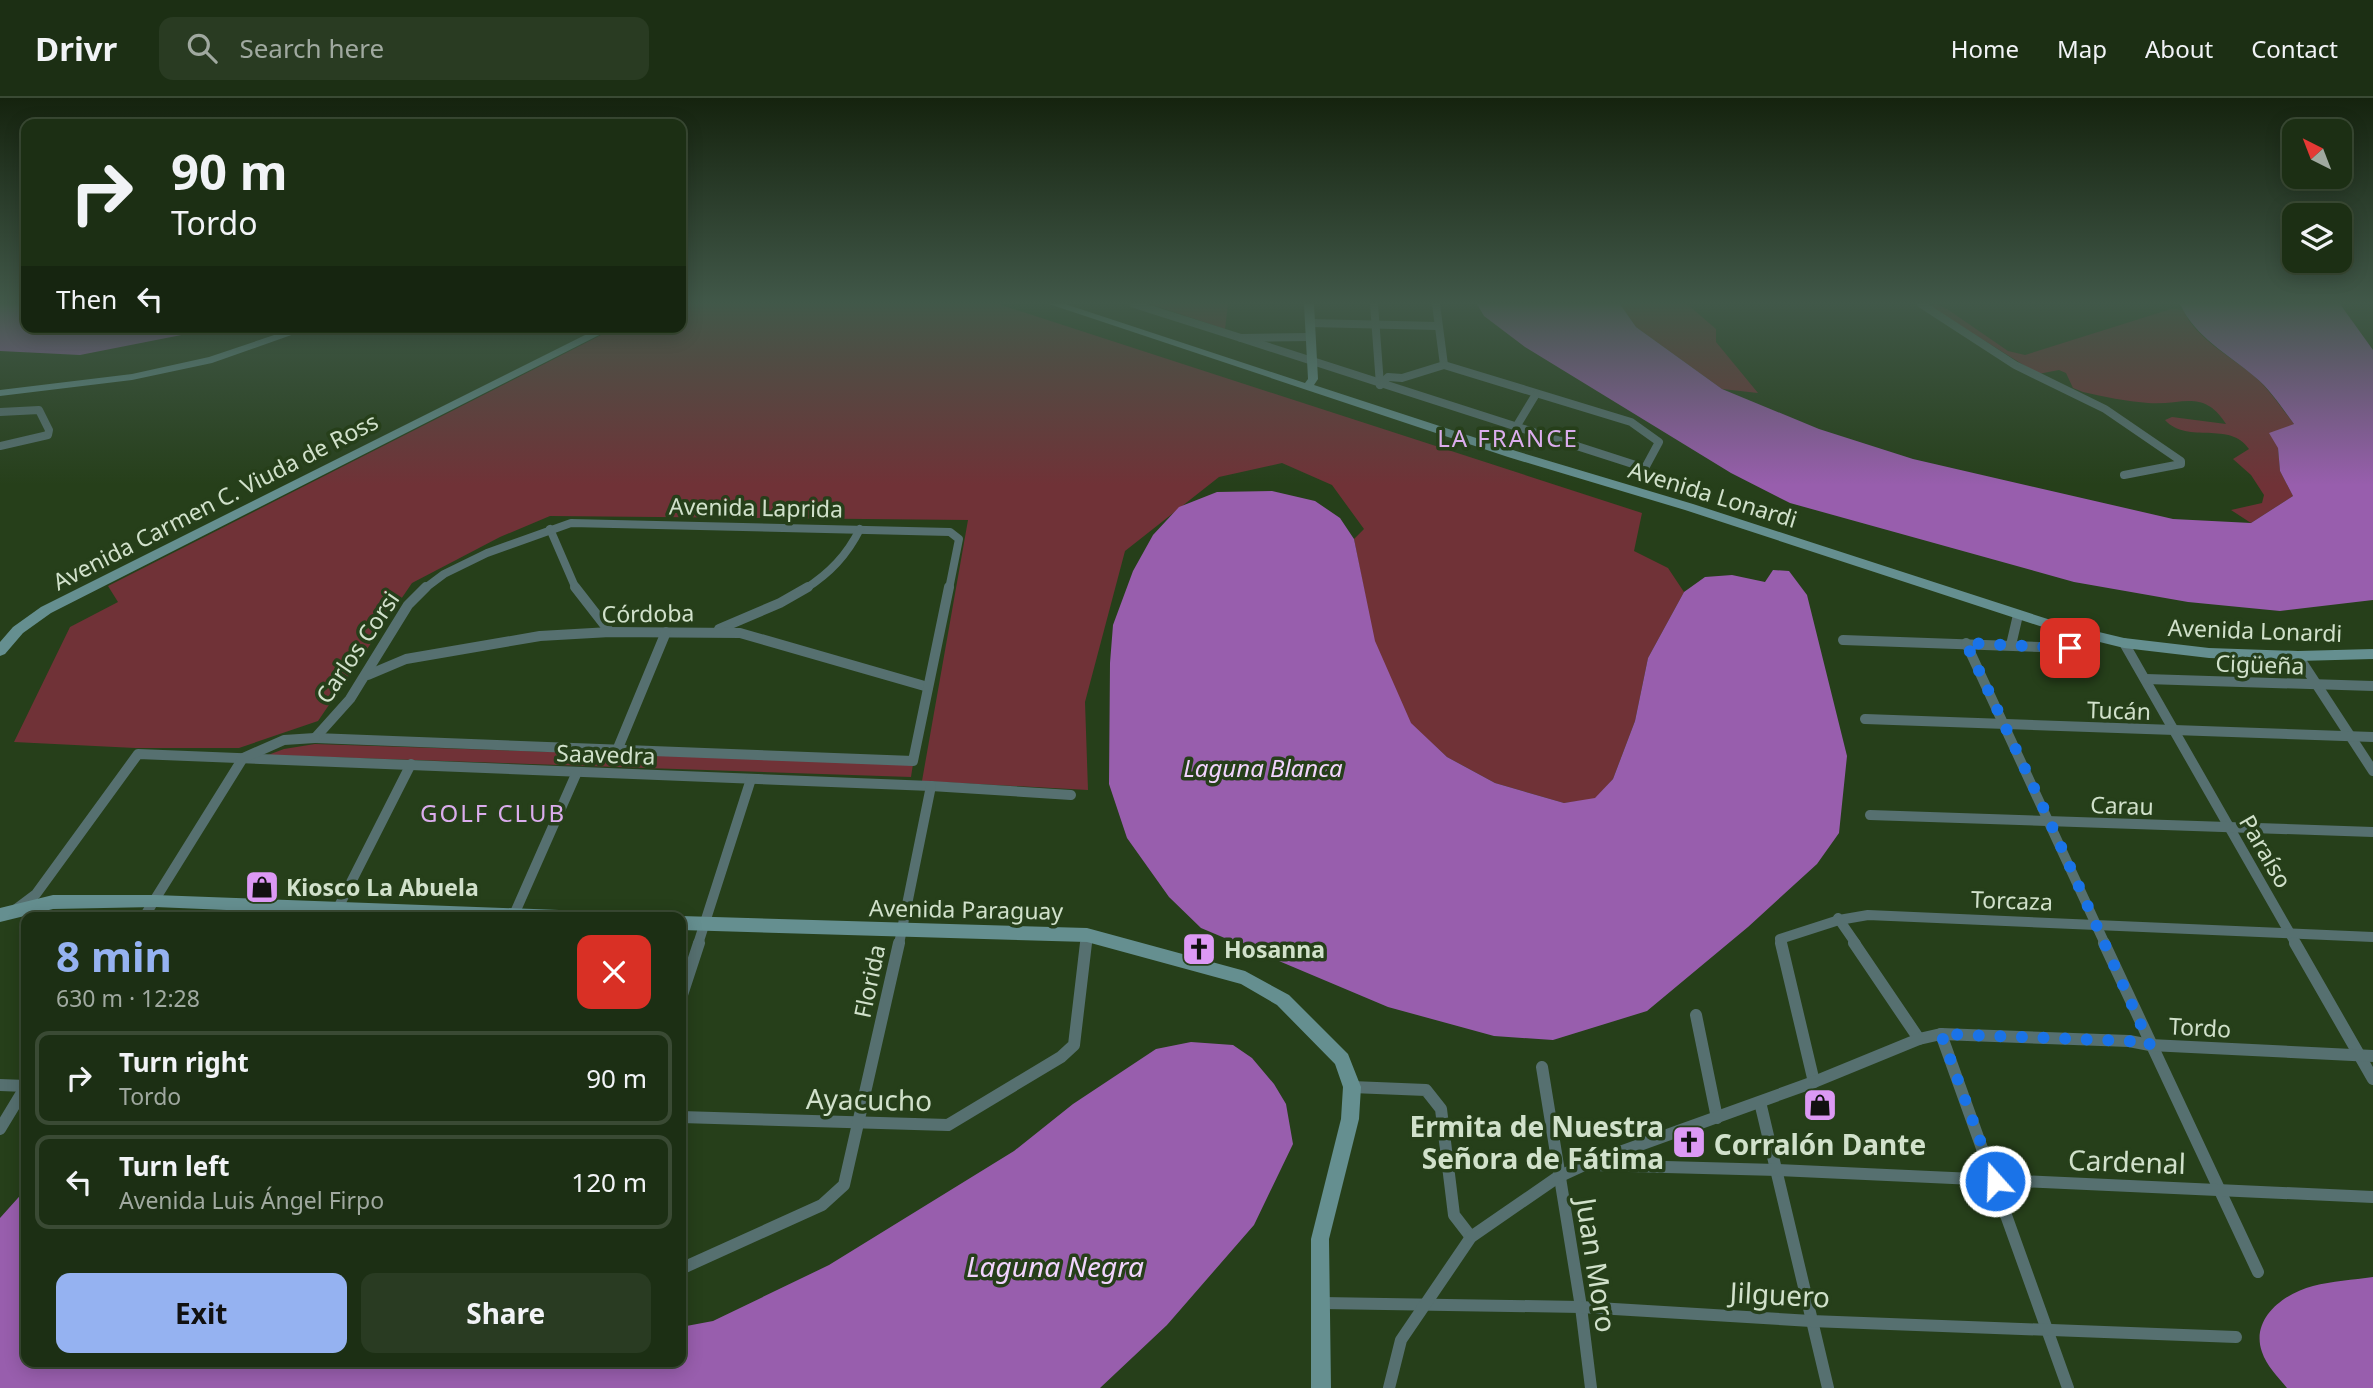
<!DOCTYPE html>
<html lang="en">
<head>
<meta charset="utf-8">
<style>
	body { margin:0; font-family:"Noto Sans",sans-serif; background:#293b22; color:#f1f3f6; height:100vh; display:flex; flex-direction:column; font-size:26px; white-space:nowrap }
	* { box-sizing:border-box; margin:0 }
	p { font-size:23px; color:#a0a9a0 }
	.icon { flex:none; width:38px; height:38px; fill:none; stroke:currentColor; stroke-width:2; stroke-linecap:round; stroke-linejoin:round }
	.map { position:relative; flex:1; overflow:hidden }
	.panel { position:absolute; left:21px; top:814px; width:665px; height:455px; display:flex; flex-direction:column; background:#1c2f14; border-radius:14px; box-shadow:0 4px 18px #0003,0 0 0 2px #3a4a34 }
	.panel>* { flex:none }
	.guide { position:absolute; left:21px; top:21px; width:665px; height:214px; border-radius:14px; box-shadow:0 4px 18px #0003,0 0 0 2px #3a4a34; background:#1c2f14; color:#f1f3f6; overflow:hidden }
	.needle { width:46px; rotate:318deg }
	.tools { position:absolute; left:2282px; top:21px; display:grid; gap:14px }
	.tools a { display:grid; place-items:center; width:70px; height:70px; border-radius:14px; background:#1c2f14; box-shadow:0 4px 18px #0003,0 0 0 2px #3a4a34; font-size:35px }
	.pin { position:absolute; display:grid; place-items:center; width:60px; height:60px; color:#fff; margin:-30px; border-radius:14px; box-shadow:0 4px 10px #0006 }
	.me { position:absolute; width:77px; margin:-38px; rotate:340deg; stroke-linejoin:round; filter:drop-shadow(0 0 5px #0008) }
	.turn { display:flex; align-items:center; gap:24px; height:147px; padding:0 35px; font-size:32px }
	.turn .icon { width:91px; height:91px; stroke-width:2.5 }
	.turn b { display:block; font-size:49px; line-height:60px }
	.then { display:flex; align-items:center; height:66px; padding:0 35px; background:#0003; gap:14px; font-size:26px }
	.round { display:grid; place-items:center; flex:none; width:74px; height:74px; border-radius:14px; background:#293b22 }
	.overview { display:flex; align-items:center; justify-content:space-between; height:119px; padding:0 35px }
	h1 { font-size:42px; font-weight:700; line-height:52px; color:#95b2f1 }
	.cta { display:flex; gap:14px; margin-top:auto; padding:14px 35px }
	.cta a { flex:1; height:80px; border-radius:14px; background:#95b2f1; color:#111; font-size:28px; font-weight:700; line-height:80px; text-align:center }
	.cta a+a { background:#293b22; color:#f1f3f6 }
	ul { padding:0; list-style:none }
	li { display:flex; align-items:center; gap:21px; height:94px; margin:0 14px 10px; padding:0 21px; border:4px solid #3a4a34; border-radius:14px }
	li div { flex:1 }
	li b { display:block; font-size:26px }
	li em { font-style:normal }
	header { display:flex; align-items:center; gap:42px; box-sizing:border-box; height:98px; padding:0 35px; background:#1c2f14; border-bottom:2px solid #3a4a34 }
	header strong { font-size:33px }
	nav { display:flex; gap:38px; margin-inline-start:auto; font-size:24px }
	.search { width:490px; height:63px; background:#293b22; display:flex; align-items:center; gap:18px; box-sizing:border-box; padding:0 24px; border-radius:14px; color:#a0a9a0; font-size:26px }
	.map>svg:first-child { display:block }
</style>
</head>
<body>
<header>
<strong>Drivr</strong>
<div class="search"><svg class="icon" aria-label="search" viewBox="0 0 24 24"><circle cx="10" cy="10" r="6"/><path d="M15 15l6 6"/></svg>Search here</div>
<nav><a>Home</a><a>Map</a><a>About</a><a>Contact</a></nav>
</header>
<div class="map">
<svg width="2373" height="1290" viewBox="0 0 2373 1290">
	<rect width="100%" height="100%" fill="#263f1a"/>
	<g fill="#703237">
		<polygon points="681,206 998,206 1642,415 1634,453 1668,470 1684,494 1648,560 1635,623 1613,681 1595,701 1564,705 1495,685 1447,659 1410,625 1374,543 1354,441 1364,431 1332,387 1282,365 1219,379 1125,453 1085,604 1088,692 922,683 968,422 550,418 500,439 412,485 318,623 239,650 135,650 14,644 70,529 118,504 108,488 617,229 681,229"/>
		<polygon points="1150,206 1228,206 1225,231"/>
		<polygon points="1620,206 1687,206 1716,231 1716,244 1758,295 1722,291 1636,229"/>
		<path d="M1936 206 1947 211 2008 253 2025 257 2171 211 2183 212C2197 242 2231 258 2255 279 2270 292 2282 311 2294 326L2278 350 2280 373 2293 398 2251 425 2231 412 2262 405 2264 397 2251 377 2233 361 2249 351C2230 322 2188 347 2165 322L2172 319 2226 326C2203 290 2182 308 2148 305 2126 303 2104 299 2083 294L2073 290 2066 275 2059 272 2038 276 1929 208Z"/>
		<polygon points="315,646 913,666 911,679 268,657 284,651"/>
	</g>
	<g fill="#985ead">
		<polygon points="0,206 26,206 26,229 222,229 80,257 0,253"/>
		<path d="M1477 206H1620L1636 229 1722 291 1819 331 1913 361 2173 421 2251 425 2293 398 2280 373 2278 350 2269 335 2294 326C2282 310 2270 291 2255 279 2228 256 2195 239 2180 206H2340L2373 252V502L2280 513 2188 504 2074 484 1790 405 1731 375 1525 249 1484 218Z"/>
		<polygon points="1272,393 1315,403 1340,420 1354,441 1375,543 1411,625 1447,659 1495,685 1564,705 1595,700 1613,681 1635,623 1648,560 1684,494 1705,479 1732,477 1765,484 1773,472 1789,473 1807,497 1847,658 1839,735 1817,766 1748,829 1647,913 1553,942 1494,938 1388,909 1201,830 1169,799 1127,740 1109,686 1110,565 1113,527 1133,473 1153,437 1179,409 1217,394"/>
		<polygon points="1191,944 1233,947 1252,960 1274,986 1286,1006 1293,1046 1254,1127 1167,1227 1100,1290 0,1290 0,1120 26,1091 26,1264 681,1264 681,1229 713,1223 829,1167 1014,1053 1073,1006 1156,951"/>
		<path d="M2373 1179V1290H2287C2278 1279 2266 1267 2262 1254 2250 1220 2285 1195 2313 1188 2332 1183 2353 1182 2373 1179Z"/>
	</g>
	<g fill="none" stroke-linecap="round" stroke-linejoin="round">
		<g stroke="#567070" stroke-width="8">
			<polyline points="1134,206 1241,240 1310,239"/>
			<polyline points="1374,206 1380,287"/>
			<polyline points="1436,206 1444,267"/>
			<polyline points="1921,206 2015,267 2105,311 2181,363 2181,366 2124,377"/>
			<polyline points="1311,225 1437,228"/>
			<polyline points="1241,240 1645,370 1659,344 1631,324 1444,267"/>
			<polyline points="1380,287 1388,279 1402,280 1444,267"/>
			<polyline points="0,314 39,312 49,332 48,337 0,348"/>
			<polyline points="1516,329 1536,296"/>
			<polyline points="550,431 576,491"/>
			<polyline points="424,491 444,476 487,455 571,425 950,434 959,441 949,491"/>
			<path d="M805 491C830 475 847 457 860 431"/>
		</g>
		<g stroke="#567070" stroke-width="10">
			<polyline points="575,489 610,534"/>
			<polyline points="719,531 780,505 808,489"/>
			<polyline points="1843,542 2070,550"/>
			<polyline points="1966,545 2105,846"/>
			<polyline points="2124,545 2296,846"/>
			<polyline points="2011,547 2018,517"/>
			<polyline points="2298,558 2373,673"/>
			<polyline points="368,577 406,561 540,538 610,534 740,535 928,589"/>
			<polyline points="2146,581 2373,588"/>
			<polyline points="1865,621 2373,639"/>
			<polyline points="315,640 913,663 949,489"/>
			<polyline points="315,640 350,601 408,507 426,489"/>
			<polyline points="618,650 666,534"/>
			<polyline points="1870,717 2373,734"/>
			<polyline points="338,810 411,666"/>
			<polyline points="16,811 36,796 138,656 931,688 1071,697"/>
			<polyline points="144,819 243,660 284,642 315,640"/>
			<polyline points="513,819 577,674"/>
			<polyline points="1838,820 1856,846"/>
			<polyline points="698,846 751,681"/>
			<polyline points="899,846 931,688"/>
			<polyline points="1086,846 1087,837"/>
			<polyline points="1781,846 1780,841 1839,822 1868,817 2373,839"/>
		</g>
		<g stroke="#567070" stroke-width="12">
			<polyline points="1781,845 1814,984"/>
			<polyline points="1854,845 1919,941"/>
			<polyline points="2104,845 2258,1174"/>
			<polyline points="2295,845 2373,981"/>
			<polyline points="681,900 699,845"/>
			<polyline points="1696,917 1717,1020"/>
			<polyline points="1941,936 2068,1290"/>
			<polyline points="1542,969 1581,1209 1591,1290"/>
			<polyline points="0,987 26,988"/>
			<polyline points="1352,989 1426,992 1441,1011 1454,1117 1471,1139"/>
			<polyline points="1760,1004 1828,1290"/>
			<polyline points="681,1019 948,1027 1061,959 1074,947 1086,845"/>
			<polyline points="0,1031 26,988"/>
			<polyline points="1592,1067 1777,1072 2373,1099"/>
			<polyline points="685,1169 822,1107 844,1087 899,845"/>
			<polyline points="1322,1205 1581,1209 1811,1223 2236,1239"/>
			<polyline points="1389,1290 1401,1242 1471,1139 1558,1079 1584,1067 1814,984 1919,941 1941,936 2129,943 2150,947 2373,958"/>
		</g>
		<g fill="#658f90" fill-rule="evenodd">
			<polygon points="1049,206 1065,206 1305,285 1308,281 1304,206 1314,206 1318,281 1314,287 1516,353 1693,406 2057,524 2124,540 2209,550 2298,553 2373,551 2373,561 2298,563 2209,560 2124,550 2055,533 1685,412 1508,359"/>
			<polygon points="298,229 314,229 212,265 132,282 0,298 0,292 132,276 209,259"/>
			<polygon points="601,229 615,229 51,515 23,535 5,556 0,558 0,544 13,529 41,509"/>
			<polygon points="53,797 155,797 559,812 564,814 567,819 393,819 155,809 53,811 0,824 0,810"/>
			<polygon points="681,818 1087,830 1245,873 1289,897 1348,956 1361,989 1359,1021 1329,1141 1331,1290 1311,1290 1311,1141 1341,1021 1343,989 1335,966 1277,907 1241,886 1087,844 681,832 679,819"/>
		</g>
	</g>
	<linearGradient id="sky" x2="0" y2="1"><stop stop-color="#15230e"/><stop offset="0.53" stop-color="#415849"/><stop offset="1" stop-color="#415849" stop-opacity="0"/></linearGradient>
	<rect width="2373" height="387" fill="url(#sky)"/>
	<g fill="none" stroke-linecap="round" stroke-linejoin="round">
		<polyline stroke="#1a73e8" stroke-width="12" stroke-dasharray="0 21.6" points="1995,1083 1941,936 2129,943 2150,947 2050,724 1966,545 2070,550"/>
	</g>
	<defs>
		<g id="shop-square" transform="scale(1.75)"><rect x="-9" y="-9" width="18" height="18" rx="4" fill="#dc99f4" stroke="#263f1a"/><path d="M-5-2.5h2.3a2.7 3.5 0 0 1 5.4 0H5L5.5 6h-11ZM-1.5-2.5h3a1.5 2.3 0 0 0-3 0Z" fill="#111"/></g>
		<g id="church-square" transform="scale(1.75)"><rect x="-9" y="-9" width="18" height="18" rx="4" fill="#dc99f4" stroke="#263f1a"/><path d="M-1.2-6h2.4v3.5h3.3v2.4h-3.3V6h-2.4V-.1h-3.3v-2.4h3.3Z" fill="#111"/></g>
	</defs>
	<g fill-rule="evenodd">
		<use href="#shop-square" x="262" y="789"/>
		<use href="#church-square" x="1199" y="851"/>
		<use href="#shop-square" x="1820" y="1007"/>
		<use href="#church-square" x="1689" y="1044"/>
	</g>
	<g text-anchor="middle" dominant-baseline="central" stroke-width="7" stroke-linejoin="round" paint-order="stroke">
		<g font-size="23" fill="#d1e1cb" stroke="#263f1a">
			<text transform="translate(1713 396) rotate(17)">Avenida Lonardi</text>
			<text transform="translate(215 403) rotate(-27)">Avenida Carmen C. Viuda de Ross</text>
			<text transform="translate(756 409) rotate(1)">Avenida Laprida</text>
			<text transform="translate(648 515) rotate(-1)">Córdoba</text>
			<text transform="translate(2255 532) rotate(2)">Avenida Lonardi</text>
			<text transform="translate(357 549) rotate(-56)">Carlos Corsi</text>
			<text transform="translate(2260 566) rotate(2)">Cigüeña</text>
			<text transform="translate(2119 612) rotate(2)">Tucán</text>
			<text transform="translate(606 656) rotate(2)">Saavedra</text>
			<text transform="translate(2122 707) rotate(2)">Carau</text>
			<text transform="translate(2266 753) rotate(60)">Paraíso</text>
			<text transform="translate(2012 802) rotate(2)">Torcaza</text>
			<text transform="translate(966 811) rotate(1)">Avenida Paraguay</text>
			<text transform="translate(869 883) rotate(-78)">Florida</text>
			<text transform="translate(2200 929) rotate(3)">Tordo</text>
		</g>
		<g font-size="23" font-weight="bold" fill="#d1e1cb" stroke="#263f1a" text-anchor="start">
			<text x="286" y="789">Kiosco La Abuela</text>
			<text x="1224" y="851">Hosanna</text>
		</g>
		<g font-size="24" letter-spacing="2" fill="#dbaded" stroke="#263f1a">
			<text x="1508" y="339">LA FRANCE</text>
			<text x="493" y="714">GOLF CLUB</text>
		</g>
		<g font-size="24" font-style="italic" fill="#f2d4fe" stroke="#263f1a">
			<text x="1263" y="669">Laguna Blanca</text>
		</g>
		<g font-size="28" fill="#d1e1cb" stroke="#263f1a">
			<text transform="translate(869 1001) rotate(1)">Ayacucho</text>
			<text transform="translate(2127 1063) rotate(2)">Cardenal</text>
			<text transform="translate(1597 1167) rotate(81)">Juan Moro</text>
			<text transform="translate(1780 1196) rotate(3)">Jilguero</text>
		</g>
		<g font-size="28" font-weight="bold" fill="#d1e1cb" stroke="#263f1a" text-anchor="end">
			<text x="1664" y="1028">Ermita de Nuestra<tspan x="1664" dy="32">Señora de Fátima</tspan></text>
			<text x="1820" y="1046" text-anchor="middle">Corralón Dante</text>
		</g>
		<g font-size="28" font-style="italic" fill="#f2d4fe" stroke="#263f1a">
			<text x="1055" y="1168">Laguna Negra</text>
		</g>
	</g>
</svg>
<div class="tools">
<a><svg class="needle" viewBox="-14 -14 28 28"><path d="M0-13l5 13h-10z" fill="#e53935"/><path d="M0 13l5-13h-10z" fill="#a0a9a0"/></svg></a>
<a><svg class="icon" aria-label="layers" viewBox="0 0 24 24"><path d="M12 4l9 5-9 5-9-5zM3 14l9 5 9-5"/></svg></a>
</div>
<div class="pin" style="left:2070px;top:550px;background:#d93025"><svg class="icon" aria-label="arrive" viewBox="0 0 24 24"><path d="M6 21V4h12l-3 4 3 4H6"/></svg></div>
<svg class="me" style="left:1995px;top:1083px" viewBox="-20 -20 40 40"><circle r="17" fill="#1a73e8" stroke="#fff" stroke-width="3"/><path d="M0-11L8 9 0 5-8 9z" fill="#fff"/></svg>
<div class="guide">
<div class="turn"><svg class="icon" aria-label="right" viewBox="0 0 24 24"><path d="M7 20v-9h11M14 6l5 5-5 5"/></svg><div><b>90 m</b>Tordo</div></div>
<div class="then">Then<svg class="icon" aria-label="left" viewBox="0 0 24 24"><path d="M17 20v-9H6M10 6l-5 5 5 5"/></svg></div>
</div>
<section class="panel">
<div class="overview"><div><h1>8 min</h1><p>630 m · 12:28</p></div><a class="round" style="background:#d93025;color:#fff"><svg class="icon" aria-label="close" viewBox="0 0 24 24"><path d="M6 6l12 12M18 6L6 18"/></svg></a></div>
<ul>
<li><svg class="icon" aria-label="right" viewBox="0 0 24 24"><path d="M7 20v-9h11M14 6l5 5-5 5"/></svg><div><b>Turn right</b><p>Tordo</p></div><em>90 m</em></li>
<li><svg class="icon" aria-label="left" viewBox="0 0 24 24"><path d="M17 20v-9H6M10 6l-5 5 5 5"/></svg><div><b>Turn left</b><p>Avenida Luis Ángel Firpo</p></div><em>120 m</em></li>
</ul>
<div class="cta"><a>Exit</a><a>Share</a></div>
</section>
</div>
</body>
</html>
